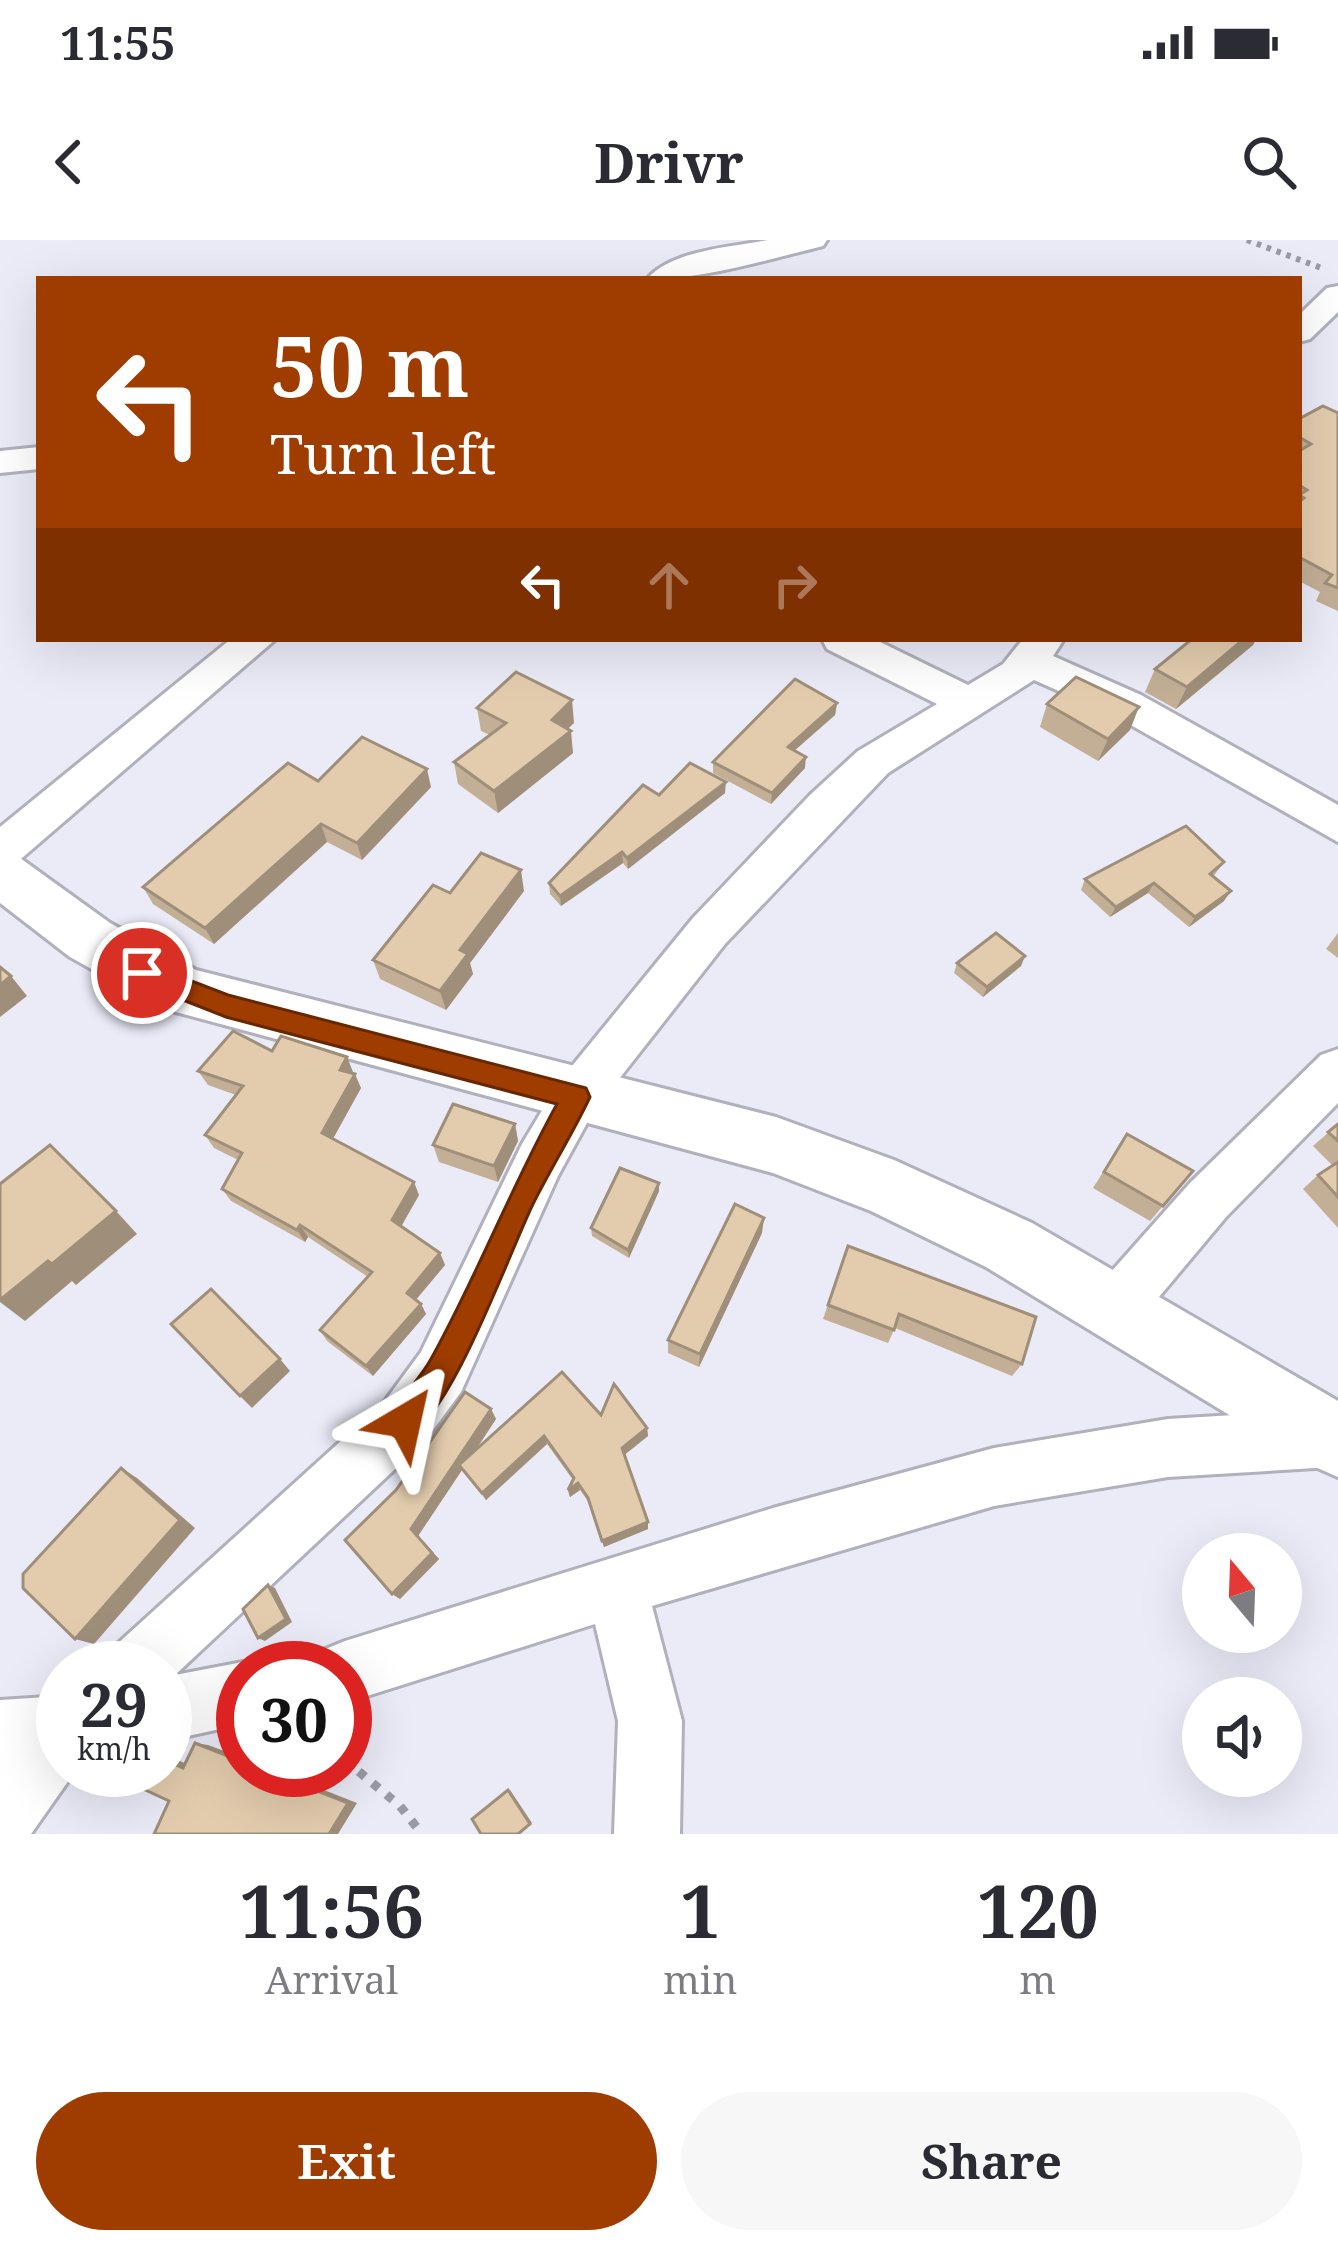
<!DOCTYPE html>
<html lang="en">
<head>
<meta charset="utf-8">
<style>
	body { margin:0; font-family:"Noto Serif",serif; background:#f7f7f7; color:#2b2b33; height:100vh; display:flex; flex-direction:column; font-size:45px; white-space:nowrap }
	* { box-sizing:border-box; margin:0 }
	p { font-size:39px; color:#7c7c81 }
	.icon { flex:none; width:66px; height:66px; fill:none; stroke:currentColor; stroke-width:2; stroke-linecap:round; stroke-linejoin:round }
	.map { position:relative; height:1594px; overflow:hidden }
	.details { display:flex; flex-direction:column; background:#fff; flex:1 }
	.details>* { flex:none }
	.top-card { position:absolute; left:36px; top:36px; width:1266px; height:366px; border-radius:0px; box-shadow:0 12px 48px #0002; background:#9f3c00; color:#fff; overflow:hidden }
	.needle { width:78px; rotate:341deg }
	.fabs { position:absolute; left:1182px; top:1293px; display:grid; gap:24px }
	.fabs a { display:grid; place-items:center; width:120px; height:120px; border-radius:50%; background:#fff; box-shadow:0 12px 48px #0002; font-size:60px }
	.speed { position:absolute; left:36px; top:1401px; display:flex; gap:24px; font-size:60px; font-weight:700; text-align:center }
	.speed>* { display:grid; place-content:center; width:156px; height:156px; border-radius:50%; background:#fff; box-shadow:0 12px 48px #0002; line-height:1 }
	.speed small { font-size:30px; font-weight:400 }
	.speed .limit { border:18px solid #d22; background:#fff; color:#111 }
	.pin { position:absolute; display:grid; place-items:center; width:102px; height:102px; color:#fff; margin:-51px; border:6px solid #fff; border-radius:50%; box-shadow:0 3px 12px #0007 }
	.me { position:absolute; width:132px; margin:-66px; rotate:36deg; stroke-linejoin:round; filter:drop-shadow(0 0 9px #0008) }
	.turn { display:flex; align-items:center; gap:42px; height:252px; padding:0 36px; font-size:54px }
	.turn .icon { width:156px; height:156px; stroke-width:2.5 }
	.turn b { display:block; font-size:84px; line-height:102px }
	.lanes { display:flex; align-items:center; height:114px; padding:0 36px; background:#0003; justify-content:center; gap:60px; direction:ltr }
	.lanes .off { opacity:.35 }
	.eta { display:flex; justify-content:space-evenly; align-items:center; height:204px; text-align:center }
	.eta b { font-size:72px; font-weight:700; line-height:84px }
	.button { display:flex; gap:24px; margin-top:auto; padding:24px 36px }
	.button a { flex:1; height:138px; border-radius:72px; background:#9f3c00; color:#fff; font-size:48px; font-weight:700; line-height:138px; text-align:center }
	.button a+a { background:#f7f7f7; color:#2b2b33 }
	.status { display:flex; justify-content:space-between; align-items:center; height:84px; padding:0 60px; background:#fff; direction:ltr }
	.status svg { height:33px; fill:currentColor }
	header { display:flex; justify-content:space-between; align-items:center; height:156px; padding:0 36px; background:#fff; font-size:54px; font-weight:700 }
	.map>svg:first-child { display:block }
</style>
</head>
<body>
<div class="status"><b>11:55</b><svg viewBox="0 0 49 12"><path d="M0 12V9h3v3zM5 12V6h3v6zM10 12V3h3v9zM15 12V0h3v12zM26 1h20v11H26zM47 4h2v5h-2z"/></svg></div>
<header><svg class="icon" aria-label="back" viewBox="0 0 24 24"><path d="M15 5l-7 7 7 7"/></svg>Drivr<svg class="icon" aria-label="search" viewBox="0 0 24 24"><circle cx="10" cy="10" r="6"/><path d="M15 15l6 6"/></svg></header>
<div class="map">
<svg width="1338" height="1594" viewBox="0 0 1338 1594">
	<rect width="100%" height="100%" fill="#eaebf7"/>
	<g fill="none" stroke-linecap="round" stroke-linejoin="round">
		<g stroke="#b0b1bc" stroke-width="6">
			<g id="minor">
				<path d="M768 0H827L823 6C766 20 704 39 647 39 672 10 732 7 768 0Z"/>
				<polygon points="1338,46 1338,72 1310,99 1299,102 1299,75 1327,48"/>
				<polygon points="39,207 39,229 0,233 0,211"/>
				<polygon points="231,399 276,399 15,624 0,629 0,587"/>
				<polygon points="822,399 874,399 968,445 1003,424 1023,399 1064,399 1053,416 1141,455 1338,565 1338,602 1113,475 1034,440 888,533 725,704 593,872 558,936 461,1152 425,1201 175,1435 243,1422 259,1428 243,1428 243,1484 165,1501 165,1428 106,1428 115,1406 385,1161 421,1112 522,904 559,842 693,678 810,555 858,511 937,464 827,409"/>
				<polygon points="1338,809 1338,863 1226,977 1133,1088 1114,1095 1095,1088 1087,1069 1095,1050 1190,943 1321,815"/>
				<polygon points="1332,1169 1338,1172 1338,1224 1332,1227 1168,1237 994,1266 652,1366 682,1481 680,1594 614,1594 618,1481 595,1384 345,1463 345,1428 315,1428 323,1410 345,1401 773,1268 994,1208 1168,1179"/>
				<polygon points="63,1456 63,1530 76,1530 31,1594 0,1594 0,1460"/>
			</g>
		</g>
		<g stroke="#b0b1bc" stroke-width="6">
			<polygon id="tertiary" points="0,611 20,618 110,683 196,730 776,877 894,920 1032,983 1338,1161 1338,1237 1313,1226 986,1027 871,971 773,933 161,768 70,717 0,663"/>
		</g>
		<polyline stroke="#999aa3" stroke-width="6" stroke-dasharray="4.5 6" stroke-linecap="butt" points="1247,0 1324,29"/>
		<polyline stroke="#999aa3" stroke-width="9" stroke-dasharray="8 10" stroke-linecap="butt" points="345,1520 400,1566 422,1594"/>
		<use href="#minor" fill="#fff" fill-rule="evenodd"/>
		<use href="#tertiary" fill="#fff" fill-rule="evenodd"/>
	</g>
	<g fill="#c3af96">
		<polygon points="1338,173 1338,371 1316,361 1320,352 1299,341 1299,179"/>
		<polygon points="1192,399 1256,399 1253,405 1176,469 1145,452 1155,429"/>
		<polygon points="837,463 835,475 795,510 805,528 771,564 713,533 713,522"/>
		<polygon points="1047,464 1130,490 1098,521 1040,487"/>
		<polygon points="477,468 574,483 567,489 573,513 498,573 458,544 454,522 490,495 481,491"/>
		<polygon points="318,541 431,547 362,620 327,602 214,704 153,664 143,647"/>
		<polygon points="725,553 628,629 623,623 561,666 550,654 549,643 659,555"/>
		<polygon points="1224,622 1213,637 1224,661 1189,687 1148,653 1110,677 1081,650 1085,639"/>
		<polygon points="524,651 470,723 473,734 446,770 380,739 373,720 450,653"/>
		<polygon points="1338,693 1338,718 1326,709"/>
		<polygon points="957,723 1021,726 983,757 954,733"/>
		<polygon points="272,811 347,817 352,833 361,848 333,898 419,955 401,986 440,1013 445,1025 416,1060 421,1064 426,1074 373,1136 327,1101 320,1090 368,1037 308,997 305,1002 231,961 222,949 238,920 214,908 205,895 236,855 208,845 198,831"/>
		<polygon points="515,884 518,901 498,942 439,922 433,905"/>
		<polygon points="1338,884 1338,988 1303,949 1318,935 1333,926 1313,906"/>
		<polygon points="1127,894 1193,931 1150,981 1093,948"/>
		<polygon points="659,943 659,951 629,1018 592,996 591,988"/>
		<polygon points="762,993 699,1127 668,1113 668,1100"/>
		<polygon points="848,1006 1022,1124 1012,1136 895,1088 888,1103 823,1079"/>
		<polygon points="491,1169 496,1179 476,1210 601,1175 647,1188 648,1196 624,1215 648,1289 604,1307 590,1264 580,1250 570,1257 568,1250 573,1240 547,1204 486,1260 462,1230 418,1296 439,1319 400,1359 345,1300"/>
	</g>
	<g fill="#9f8f7a">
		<polygon points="1244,399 1256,399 1253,405 1176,469 1187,447"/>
		<polygon points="572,460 574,483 554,502 552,480"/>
		<polygon points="837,463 835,475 786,518 788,507"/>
		<polygon points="1139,467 1130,490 1098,521 1108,499"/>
		<polygon points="571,491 573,513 498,573 494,551"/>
		<polygon points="806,517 805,528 771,564 772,553"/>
		<polygon points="427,529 431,547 362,620 357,603"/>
		<polygon points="726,542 725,553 628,629 627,618"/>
		<polygon points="321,584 327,602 214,704 205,688"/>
		<polygon points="622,612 623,623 561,666 560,656"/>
		<polygon points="521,630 524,651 470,723 473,734 446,770 440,751 460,710"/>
		<polygon points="1154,643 1148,653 1110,677 1116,667"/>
		<polygon points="1231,651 1224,661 1189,687 1195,677"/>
		<polygon points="1025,716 1021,726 983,757 987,747"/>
		<polygon points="11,736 27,756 0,777 0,745"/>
		<polygon points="347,817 353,832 347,844 340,830"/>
		<polygon points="355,834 361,848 329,906 322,893"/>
		<polygon points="515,884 518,901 498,942 494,926"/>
		<polygon points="414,942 419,955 398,992 392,980"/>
		<polygon points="659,943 659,951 629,1018 628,1010"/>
		<polygon points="116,971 137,994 76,1045 72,1041 25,1081 0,1062 0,1060 48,1021"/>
		<polygon points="764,978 762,993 699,1127 700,1114"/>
		<polygon points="300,985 308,997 305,1002 297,990"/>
		<polygon points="440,1013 445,1025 412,1064 407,1053"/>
		<polygon points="421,1064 426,1074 373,1136 366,1126"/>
		<polygon points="280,1119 290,1131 252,1168 240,1156"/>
		<polygon points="491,1169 496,1179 418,1296 439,1319 400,1359 392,1354 411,1289"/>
		<polygon points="647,1188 648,1196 623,1216 622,1208"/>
		<polygon points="544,1196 547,1204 486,1260 482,1253"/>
		<polygon points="121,1228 137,1238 195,1288 94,1404 75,1399"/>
		<polygon points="578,1243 580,1250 570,1257 568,1250"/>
		<polygon points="648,1282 648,1289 604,1307 602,1301"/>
		<polygon points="268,1345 275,1348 292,1382 265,1401 258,1398"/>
		<polygon points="195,1503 208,1505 243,1518 243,1522"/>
		<polygon points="165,1514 197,1529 183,1528 165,1520"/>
		<polygon points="264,1530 273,1530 357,1563 338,1594 329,1594"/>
		<polygon points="508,1550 510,1550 532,1583 520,1594 518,1594"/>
	</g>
	<g fill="#e3ccae" stroke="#9f8f7a" stroke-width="3">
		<polygon points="1323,166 1338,173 1338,348 1325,343 1332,335 1299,317 1299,262 1304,258 1299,255 1307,250 1299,245 1299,211 1311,204 1299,197 1299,179"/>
		<polygon points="1192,399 1244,399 1187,447 1155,429"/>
		<polygon points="516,432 572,460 552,480 571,491 494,551 454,522 506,483 477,468"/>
		<polygon points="1076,437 1139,467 1108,499 1047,464"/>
		<polygon points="795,439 837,463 788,507 806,517 772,553 713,522"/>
		<polygon points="362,497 427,529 357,603 321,584 205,688 143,647 288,523 318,541"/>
		<polygon points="690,523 726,542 627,618 622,612 560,656 549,643 643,545 659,555"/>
		<polygon points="1186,586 1224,622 1210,634 1231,651 1195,677 1154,643 1116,667 1085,639"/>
		<polygon points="481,613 521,630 460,710 468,714 440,751 373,720 433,645 450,653"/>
		<polygon points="996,693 1025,716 987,747 957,723"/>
		<polygon points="0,727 11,736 0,745"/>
		<polygon points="233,791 272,811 281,796 347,817 340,830 355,834 322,893 414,942 392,980 440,1013 407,1053 421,1064 366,1126 320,1090 372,1032 300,985 297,990 222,949 242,913 205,895 243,846 198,831"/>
		<polygon points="453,864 515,884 494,926 433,905"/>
		<polygon points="1338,884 1338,901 1328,892"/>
		<polygon points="1127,894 1193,931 1163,966 1104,932"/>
		<polygon points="50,905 116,971 52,1024 48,1021 0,1060 0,944"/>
		<polygon points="1338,922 1338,957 1318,935"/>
		<polygon points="620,928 659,943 628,1010 591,988"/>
		<polygon points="735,964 764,978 700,1114 668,1100"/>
		<polygon points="848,1006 1036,1077 1022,1124 899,1074 894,1090 828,1065"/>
		<polygon points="211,1049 280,1119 240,1156 171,1084"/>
		<polygon points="562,1132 601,1175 614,1144 647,1188 622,1208 648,1282 602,1301 588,1258 578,1243 568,1250 574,1238 544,1196 482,1253 459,1225"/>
		<polygon points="465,1152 491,1169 411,1289 432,1313 392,1354 345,1300 396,1250"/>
		<polygon points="121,1228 180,1280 75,1399 23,1348 23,1334"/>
		<polygon points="268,1345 286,1379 258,1398 243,1369"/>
		<polygon points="195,1503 243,1522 243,1530 264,1530 348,1563 329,1594 154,1594 169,1561 113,1535 116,1530 165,1530 165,1520 183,1528"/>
		<polygon points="508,1550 530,1584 518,1594 481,1594 472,1579"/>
	</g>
	<path fill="#9f3c00" stroke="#672700" stroke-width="3" d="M142 722 228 755 586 848 590 857C573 893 551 928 533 964 509 1013 451 1178 405 1198L394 1193 389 1181C399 1158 419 1141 431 1119 477 1036 511 947 557 864L226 777 132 740 128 733 132 725Z"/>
</svg>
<div class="fabs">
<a><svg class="needle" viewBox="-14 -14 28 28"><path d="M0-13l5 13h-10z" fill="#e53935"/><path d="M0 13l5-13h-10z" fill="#7c7c81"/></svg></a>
<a><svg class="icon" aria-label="sound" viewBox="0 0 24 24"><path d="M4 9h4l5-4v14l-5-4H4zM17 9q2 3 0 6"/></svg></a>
</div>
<div class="speed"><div>29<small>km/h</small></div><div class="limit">30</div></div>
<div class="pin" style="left:142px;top:733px;background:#d93025"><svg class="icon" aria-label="arrive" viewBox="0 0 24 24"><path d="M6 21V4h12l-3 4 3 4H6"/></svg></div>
<svg class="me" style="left:405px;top:1181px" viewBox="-20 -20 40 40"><path d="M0-17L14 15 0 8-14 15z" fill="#9f3c00" stroke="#fff" stroke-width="4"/></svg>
<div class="top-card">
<div class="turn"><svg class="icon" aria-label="left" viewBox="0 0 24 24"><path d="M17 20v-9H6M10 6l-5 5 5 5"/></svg><div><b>50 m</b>Turn left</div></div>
<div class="lanes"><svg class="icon" aria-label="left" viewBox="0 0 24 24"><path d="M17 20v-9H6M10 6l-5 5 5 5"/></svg><svg class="icon off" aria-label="ahead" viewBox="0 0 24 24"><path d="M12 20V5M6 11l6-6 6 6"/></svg><svg class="icon off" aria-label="right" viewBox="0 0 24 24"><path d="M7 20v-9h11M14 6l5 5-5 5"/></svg></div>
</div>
</div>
<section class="details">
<div class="eta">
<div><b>11:56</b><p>Arrival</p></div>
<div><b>1</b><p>min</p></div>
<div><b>120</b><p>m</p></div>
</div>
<div class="button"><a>Exit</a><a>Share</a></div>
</section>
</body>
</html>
